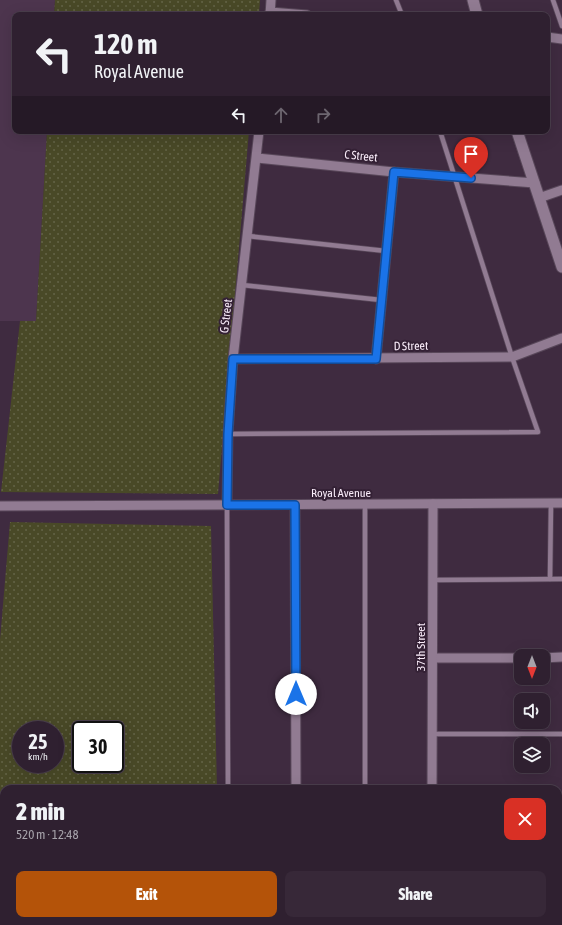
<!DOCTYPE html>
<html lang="en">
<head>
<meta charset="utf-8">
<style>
	body { margin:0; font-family:"Asap Condensed",sans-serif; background:#372838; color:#f1f3f6; height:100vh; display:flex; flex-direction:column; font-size:15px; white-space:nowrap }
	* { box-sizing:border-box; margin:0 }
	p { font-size:13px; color:#a7a3ab }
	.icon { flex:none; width:22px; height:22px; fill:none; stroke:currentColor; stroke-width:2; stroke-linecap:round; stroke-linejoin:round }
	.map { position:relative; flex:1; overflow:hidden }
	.side { position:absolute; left:0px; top:785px; width:562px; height:140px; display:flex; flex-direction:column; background:#2f2030; border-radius:12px 12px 0 0; box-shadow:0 4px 16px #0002,0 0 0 1px #4a3e4c }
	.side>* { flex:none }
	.hud { position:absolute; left:12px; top:12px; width:538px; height:122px; border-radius:8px; box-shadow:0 4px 16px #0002,0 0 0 1px #4a3e4c; background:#2f2030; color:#f1f3f6; overflow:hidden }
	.needle { width:26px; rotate:180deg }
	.tools { position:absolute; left:514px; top:649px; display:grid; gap:8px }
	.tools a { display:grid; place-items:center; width:36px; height:36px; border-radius:8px; background:#2f2030; box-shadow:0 4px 16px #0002,0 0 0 1px #4a3e4c; font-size:20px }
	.speed { position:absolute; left:12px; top:721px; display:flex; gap:8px; font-size:20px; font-weight:700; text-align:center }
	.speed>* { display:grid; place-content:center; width:52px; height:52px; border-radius:50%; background:#2f2030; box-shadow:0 4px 16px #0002,0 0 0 1px #4a3e4c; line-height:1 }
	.speed small { font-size:10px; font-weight:400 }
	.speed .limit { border:2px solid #111; border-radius:6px; background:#fff; color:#111 }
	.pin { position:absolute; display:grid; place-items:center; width:34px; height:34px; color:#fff; margin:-41px -17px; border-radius:50% 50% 50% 0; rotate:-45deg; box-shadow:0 0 4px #0007 }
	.pin .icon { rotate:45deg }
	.me { position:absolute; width:44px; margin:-22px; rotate:0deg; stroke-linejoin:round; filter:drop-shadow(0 0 3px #0008) }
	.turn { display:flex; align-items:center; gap:14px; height:84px; padding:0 16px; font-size:18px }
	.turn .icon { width:52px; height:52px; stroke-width:2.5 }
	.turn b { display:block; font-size:28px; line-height:34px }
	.lanes { display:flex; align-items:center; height:38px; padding:0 16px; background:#0003; justify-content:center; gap:20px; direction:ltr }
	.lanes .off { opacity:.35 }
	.round { display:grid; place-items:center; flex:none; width:42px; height:42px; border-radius:8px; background:#372838 }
	.head { display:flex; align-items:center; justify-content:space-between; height:68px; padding:0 16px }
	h1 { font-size:24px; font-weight:800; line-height:30px }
	.cta { display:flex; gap:8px; margin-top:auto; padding:8px 16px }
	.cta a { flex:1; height:46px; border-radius:8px; background:#b45309; color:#fff; font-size:16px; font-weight:800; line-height:46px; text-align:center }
	.cta a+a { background:#372838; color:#f1f3f6 }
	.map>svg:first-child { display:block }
</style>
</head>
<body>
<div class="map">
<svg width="562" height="925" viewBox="0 0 562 925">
	<defs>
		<pattern id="grass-dots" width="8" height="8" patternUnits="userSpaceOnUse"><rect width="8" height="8" fill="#494927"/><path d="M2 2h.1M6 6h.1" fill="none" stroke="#646447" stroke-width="1.8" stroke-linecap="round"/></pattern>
	</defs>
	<rect width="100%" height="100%" fill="#3f2b40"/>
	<polygon fill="#4d354e" points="0,0 55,0 54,15 15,15 15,131 47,131 36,321 0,321"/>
	<g fill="url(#grass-dots)" fill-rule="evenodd">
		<polygon points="55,0 260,0 259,15 54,15"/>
		<polygon points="47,131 249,131 218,494 1,492 20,321 36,321"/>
		<path d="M10 522 211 526 217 789H4V921H144V925H0V640ZM21 730H55V764H21ZM81 730H115V764H81Z"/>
	</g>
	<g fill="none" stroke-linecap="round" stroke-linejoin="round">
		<g stroke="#584759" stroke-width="6">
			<g id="service">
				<polyline points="396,0 402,15"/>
				<polyline points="553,0 562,26"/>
				<polyline points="248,236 386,251"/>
				<polyline points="242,285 381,300"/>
				<polyline points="228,434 538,432 512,357 440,131"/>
				<polyline points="365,504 365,789"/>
				<polyline points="227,505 228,789"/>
				<polyline points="550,579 551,503"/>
				<polyline points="433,580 562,579"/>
				<polyline points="433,734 562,734"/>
				<polyline points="228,925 228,921"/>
				<polyline points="364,925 365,921"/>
			</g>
		</g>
		<g stroke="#584759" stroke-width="11">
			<g id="minor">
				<polyline points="270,12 307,15"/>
				<polyline points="270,15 271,0"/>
				<polyline points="547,37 562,39"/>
				<polyline points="257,158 394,172 535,183"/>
				<polyline points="539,198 562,190"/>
				<polyline points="233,359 512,357 562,338"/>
				<polyline points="376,359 394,172"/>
				<polyline points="227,505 228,434 233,359 259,131"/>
				<polyline points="295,505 296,789"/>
				<polyline points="0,506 562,503"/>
				<polyline points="433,658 521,658"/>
				<polyline points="543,658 562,657"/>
				<polyline points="432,789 433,504"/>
				<polyline points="558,809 562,809"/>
				<polyline points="297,921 297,925"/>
				<polyline points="556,921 556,925"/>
			</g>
		</g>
		<g stroke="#584759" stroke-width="13">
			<g id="tertiary">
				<polyline points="558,848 562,843"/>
				<polyline points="462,925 468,921"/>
			</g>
		</g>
		<g stroke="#584759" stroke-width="13">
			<g id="secondary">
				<polyline points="473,0 477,15"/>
				<polyline points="517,131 562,267"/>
			</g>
		</g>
		<use href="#service" stroke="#917b92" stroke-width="4.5"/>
		<use href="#minor" stroke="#917b92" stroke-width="9"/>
		<use href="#tertiary" stroke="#917b92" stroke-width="11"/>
		<use href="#secondary" stroke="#917b92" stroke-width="11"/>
	</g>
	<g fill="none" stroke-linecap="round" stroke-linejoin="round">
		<g stroke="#114b97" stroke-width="10">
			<polyline id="route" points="296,694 295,505 227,505 228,434 233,359 376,359 394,172 471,178"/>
		</g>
		<use href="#route" stroke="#1a73e8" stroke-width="7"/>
	</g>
	<g text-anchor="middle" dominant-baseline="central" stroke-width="4" stroke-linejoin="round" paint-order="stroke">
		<g font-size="12" fill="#faedfa" stroke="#342135">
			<text transform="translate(361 156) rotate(6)">C Street</text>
			<text transform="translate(226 316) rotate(-83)">G Street</text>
			<text transform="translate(411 346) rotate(-1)">D Street</text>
			<text x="341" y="493">Royal Avenue</text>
			<text transform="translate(421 647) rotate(-90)">37th Street</text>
		</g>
	</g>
</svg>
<div class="tools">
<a><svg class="needle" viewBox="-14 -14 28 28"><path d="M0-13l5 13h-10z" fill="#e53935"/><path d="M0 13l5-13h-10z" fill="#a7a3ab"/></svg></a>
<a><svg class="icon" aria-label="sound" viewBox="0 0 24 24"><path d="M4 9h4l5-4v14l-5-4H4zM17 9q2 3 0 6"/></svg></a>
<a><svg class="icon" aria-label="layers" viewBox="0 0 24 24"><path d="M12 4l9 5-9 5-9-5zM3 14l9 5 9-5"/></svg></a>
</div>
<div class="speed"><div>25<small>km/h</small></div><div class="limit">30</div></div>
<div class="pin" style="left:471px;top:178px;background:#d93025"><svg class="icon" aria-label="arrive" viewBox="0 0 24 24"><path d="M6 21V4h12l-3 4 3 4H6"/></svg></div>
<svg class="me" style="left:296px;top:694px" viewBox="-20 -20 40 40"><circle r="19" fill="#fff"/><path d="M0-13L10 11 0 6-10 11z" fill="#1a73e8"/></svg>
<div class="hud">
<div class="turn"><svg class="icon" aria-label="left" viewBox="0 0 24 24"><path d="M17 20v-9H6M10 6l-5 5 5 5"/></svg><div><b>120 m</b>Royal Avenue</div></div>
<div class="lanes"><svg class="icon" aria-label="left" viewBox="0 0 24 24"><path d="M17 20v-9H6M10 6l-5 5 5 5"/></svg><svg class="icon off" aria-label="ahead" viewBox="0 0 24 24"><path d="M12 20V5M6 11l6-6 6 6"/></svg><svg class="icon off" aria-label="right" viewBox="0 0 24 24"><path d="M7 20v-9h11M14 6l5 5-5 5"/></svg></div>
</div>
<section class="side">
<div class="head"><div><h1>2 min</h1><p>520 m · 12:48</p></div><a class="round" style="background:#d93025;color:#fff"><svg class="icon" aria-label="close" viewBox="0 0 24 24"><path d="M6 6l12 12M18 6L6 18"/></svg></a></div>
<div class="cta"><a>Exit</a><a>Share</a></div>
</section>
</div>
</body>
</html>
